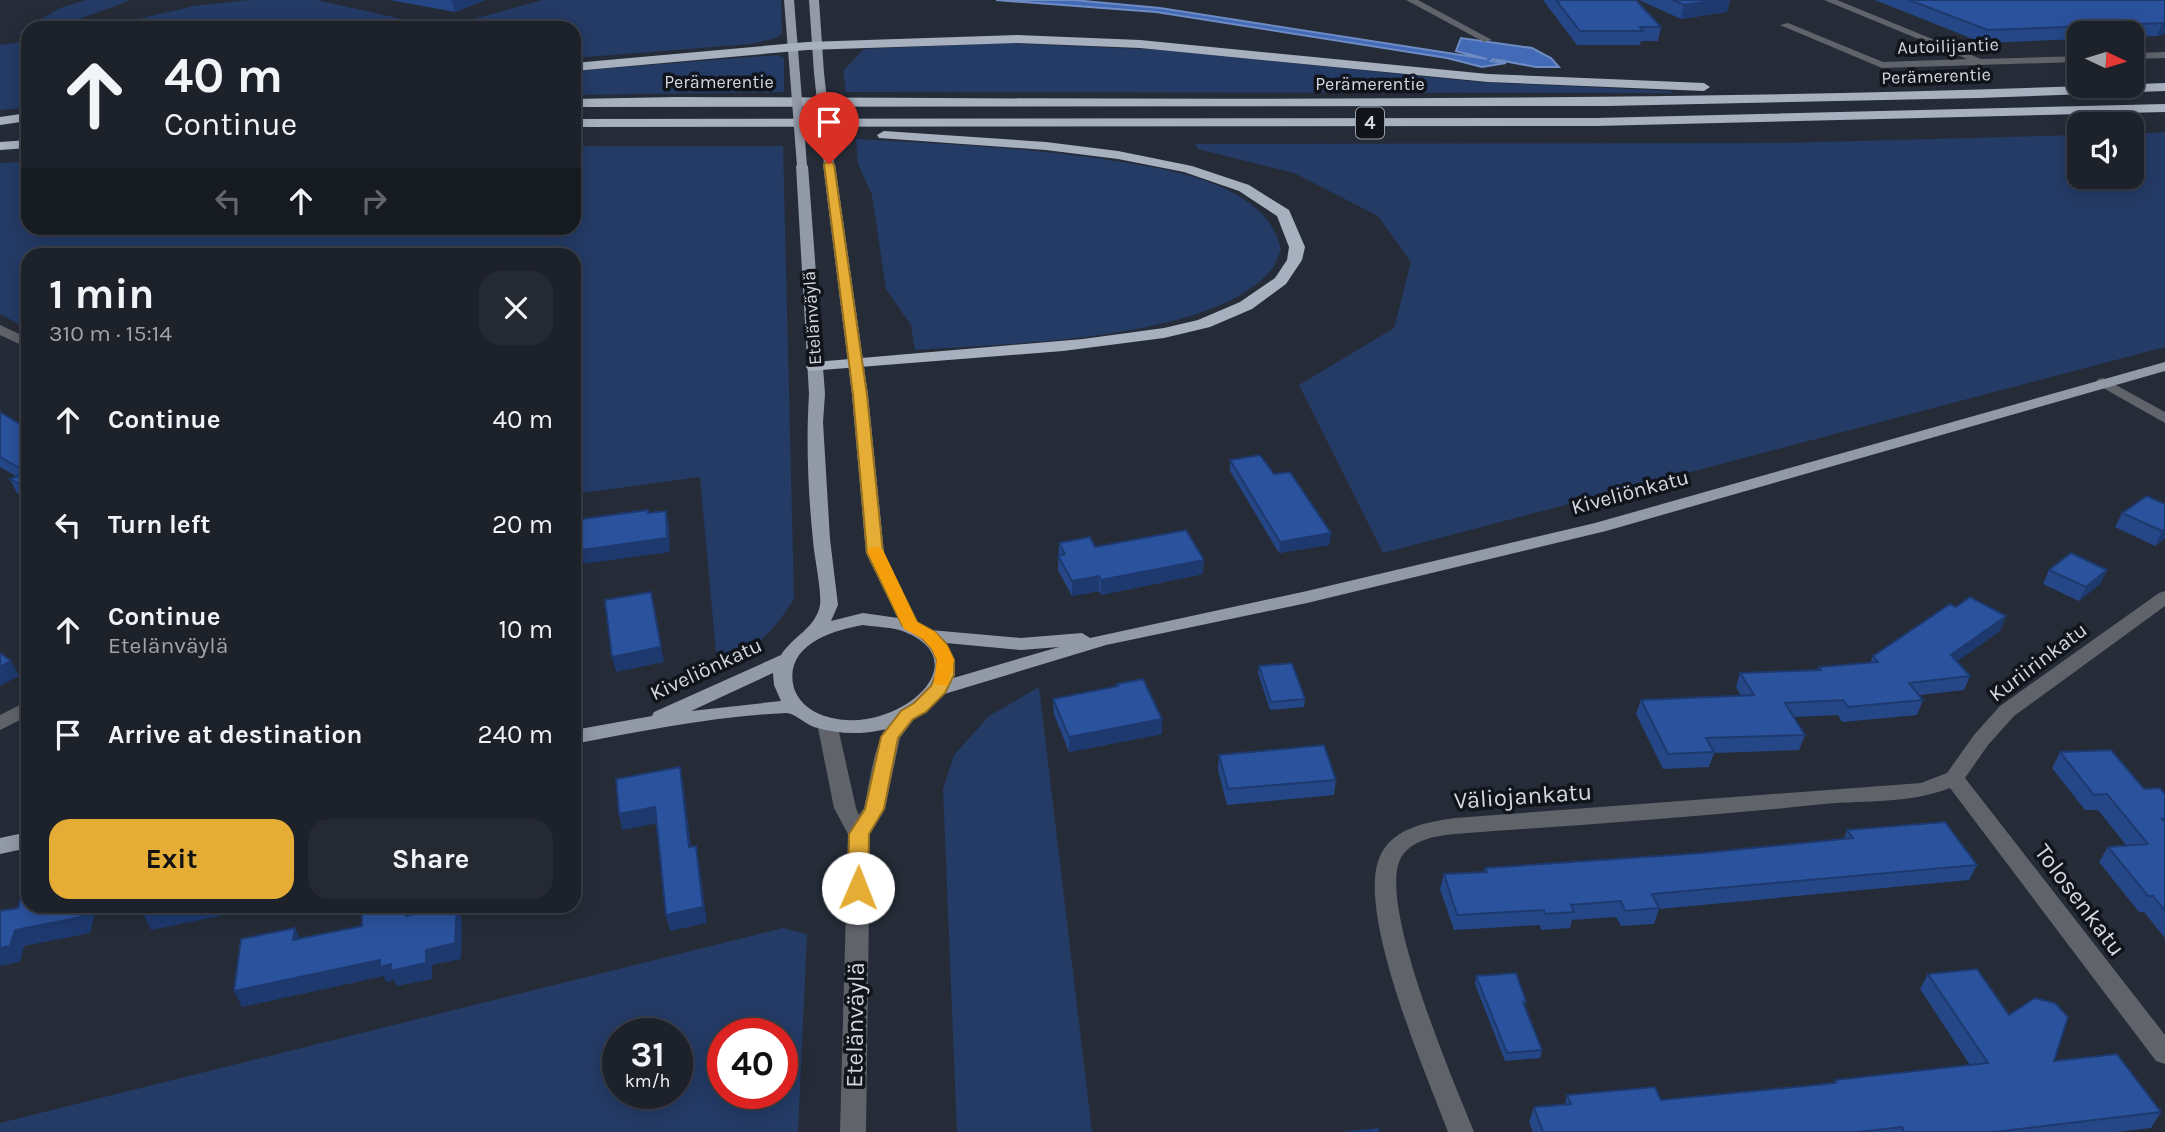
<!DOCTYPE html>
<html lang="en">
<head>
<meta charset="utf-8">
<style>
	body { margin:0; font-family:Karla,sans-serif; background:#252932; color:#f1f3f6; height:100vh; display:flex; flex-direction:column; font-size:26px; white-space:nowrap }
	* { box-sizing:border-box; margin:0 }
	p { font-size:23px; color:#a0a3a8 }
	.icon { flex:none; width:38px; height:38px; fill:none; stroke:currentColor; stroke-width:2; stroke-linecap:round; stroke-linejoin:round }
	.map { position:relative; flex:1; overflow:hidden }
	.drawer { position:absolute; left:21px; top:248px; width:560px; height:665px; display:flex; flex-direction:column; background:#1c212a; border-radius:21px; box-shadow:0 4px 18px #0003,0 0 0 2px #3a3e47 }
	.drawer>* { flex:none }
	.hud { position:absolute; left:21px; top:21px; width:560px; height:214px; border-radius:21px; box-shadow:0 4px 18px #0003,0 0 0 2px #3a3e47; background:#1c212a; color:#f1f3f6; overflow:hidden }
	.needle { width:46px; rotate:94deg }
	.controls { position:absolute; left:2067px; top:21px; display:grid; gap:14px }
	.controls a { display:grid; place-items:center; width:77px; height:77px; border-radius:14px; background:#1c212a; box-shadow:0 4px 18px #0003,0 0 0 2px #3a3e47; font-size:35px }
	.speed { position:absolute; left:602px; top:1018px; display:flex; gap:14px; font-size:35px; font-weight:700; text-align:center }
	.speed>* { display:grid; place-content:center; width:91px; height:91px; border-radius:50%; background:#1c212a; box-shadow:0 4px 18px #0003,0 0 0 2px #3a3e47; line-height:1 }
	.speed small { font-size:18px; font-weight:400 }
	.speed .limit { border:10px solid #d22; background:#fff; color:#111 }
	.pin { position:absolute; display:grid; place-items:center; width:60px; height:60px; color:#fff; margin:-72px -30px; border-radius:50% 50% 50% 0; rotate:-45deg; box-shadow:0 0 7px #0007 }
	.pin .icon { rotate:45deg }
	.me { position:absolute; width:77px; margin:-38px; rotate:1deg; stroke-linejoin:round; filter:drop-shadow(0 0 5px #0008) }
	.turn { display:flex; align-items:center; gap:24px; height:147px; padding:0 28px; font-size:32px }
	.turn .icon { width:91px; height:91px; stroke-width:2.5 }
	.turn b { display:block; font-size:49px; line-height:60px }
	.lanes { display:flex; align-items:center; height:66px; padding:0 28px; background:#0003; justify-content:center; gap:35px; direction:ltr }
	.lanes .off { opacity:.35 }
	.round { display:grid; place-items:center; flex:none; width:74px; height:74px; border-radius:21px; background:#252932 }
	.headline { display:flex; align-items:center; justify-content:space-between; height:119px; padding:0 28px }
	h1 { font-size:42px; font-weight:700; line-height:52px }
	.action { display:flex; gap:14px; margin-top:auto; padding:14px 28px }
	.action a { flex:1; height:80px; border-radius:21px; background:#e5ad35; color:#111; font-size:28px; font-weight:700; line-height:80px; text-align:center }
	.action a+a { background:#252932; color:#f1f3f6 }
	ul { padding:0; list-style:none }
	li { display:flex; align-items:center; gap:21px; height:105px; padding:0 28px }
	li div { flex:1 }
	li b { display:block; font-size:26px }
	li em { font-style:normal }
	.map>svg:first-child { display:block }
</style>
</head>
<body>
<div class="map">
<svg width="2165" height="1132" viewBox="0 0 2165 1132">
	<rect width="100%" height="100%" fill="#252c38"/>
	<g fill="#243b66" fill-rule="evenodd">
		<polygon points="86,0 131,0 55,28 28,28 28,32 17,33 60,8"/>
		<polygon points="249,0 316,0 420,23 459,23 543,0 781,0 782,33 776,38 751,44 574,58 574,28 99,28 194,6"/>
		<polygon points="28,41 28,108 0,110 0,45"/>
		<polygon points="1004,43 1161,50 1480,82 1670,91 1672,93 846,92 843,71 864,49"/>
		<polygon points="778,55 784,58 784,92 574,95 574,71"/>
		<polygon points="2165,132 2165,347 1383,553 1299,385 1394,328 1411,262 1378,216 1294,173 1198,149 1195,144 1783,143 2079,135 2079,177 2132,177 2132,134"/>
		<path d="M856 139C945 144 1034 148 1122 162 1164 169 1214 177 1249 203 1266 215 1276 229 1281 250 1278 256 1276 263 1272 269 1213 342 1005 343 915 350L911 325 886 289 872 195 858 164Z"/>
		<path d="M574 146H783L794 599C770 636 758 647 717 664L700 477 574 494V405L579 402 574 400V256H28V329L0 314V163L28 162V228H574Z"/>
		<polygon points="1039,687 1092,1132 957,1132 943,789 954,755 989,716"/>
		<path d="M783 928 807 934 798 1132H0V1123ZM677 1034V1094H618V1034ZM782 1034V1094H723V1034Z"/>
	</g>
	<polygon fill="#426ab7" stroke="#6e8bc3" stroke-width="2" points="996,0 1073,0 1160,8 1487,59 1456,51 1461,38 1532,48 1551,58 1559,67 1536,67 1493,59 1491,61 1506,63 1482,67 1447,58 1156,12"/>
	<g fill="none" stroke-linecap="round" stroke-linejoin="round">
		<g fill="#60636a" fill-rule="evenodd">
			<polygon points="1406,0 1418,0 1492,40 1484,42"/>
			<polygon points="1824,0 1837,0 1981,59 2079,56 2079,62 1882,68 1780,25 1788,23 1883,62 1967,59"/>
			<polygon points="2165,52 2165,58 2132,59 2132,53"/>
			<polygon points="0,325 28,338 28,348 0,335"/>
			<polygon points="2103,378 2165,412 2165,423 2098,385 2096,382 2098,379"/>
			<path d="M2165 591V606L2014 716 1988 745 1965 778 2165 1035V1064L2156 1061 1950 788C1909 804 1867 800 1824 804 1701 817 1578 825 1455 834 1436 836 1414 839 1402 856 1374 898 1455 1084 1474 1132H1448C1427 1075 1353 908 1381 854 1395 827 1428 822 1455 818L1921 783 1947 773 1974 735 2000 706 2159 593Z"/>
			<polygon points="28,701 28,716 0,730 0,715"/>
			<path d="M907 708 914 710 917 715 900 738 885 809 870 834 866 1132H840L848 834 834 808 817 723 820 718H834L837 723 856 808 859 815 864 808C870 782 876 717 907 708Z"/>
		</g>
		<g fill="#939aa7" fill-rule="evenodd">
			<polygon points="784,0 794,0 800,75 795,78 790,75"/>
			<polygon points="809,0 819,0 824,73 819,76 814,73"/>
			<path d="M829 161 835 164 868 395 884 553 918 624 930 630 1021 638 1082 633 1090 638 1307 591 1595 523 2165 362V371L1606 531 1307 603 1106 645 941 695C909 731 860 741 814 727 805 724 795 713 786 713 717 716 642 731 574 744V730L652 716 654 712 781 655C792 637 816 628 820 605 822 591 814 556 813 540 808 492 806 442 809 394L796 166 802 162 808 166 825 394 823 422 830 539 838 605 831 621 863 613 898 618 866 553 852 395 823 164ZM863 625C876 627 893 627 905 632 986 665 883 746 815 712 804 706 795 696 793 684 786 644 834 630 863 625ZM946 643 1021 650 1059 647 950 679 954 663ZM773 673 774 685 781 701 691 711Z"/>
			<polygon points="28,832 28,848 0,854 0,838"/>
		</g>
		<g fill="#a7b0bf" fill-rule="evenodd">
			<polygon points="1017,35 1140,40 1488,74 1704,83 1710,87 1704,91 1488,82 1140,48 1017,43 807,50 574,71 574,63 807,42"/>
			<path d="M2165 83V91L1979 98 1607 106 574 107V99L677 97C1173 99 1671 103 2165 83Z"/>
			<polygon points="2165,104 2165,112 1596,126 574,127 574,119 1596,118"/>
			<polygon points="28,113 28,121 0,125 0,117"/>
			<polygon points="884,131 1046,142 1118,151 1192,166 1249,185 1289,210 1305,247 1302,260 1286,284 1252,309 1210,327 1164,338 1063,351 809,371 806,367 809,363 815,362 1083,339 1164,328 1198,320 1240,302 1275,278 1287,260 1289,247 1277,216 1239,191 1184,172 1118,159 1046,150 879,138 877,135"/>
			<polygon points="28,140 28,148 0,150 0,142"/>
		</g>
		<g stroke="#939aa7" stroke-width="10">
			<polyline points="819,73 829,164"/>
			<polyline points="795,75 802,166"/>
		</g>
	</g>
	<g fill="#254787">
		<polygon points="390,0 485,0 455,12"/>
		<polygon points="1543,0 1636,0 1661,27 1658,41 1641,41 1640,45 1577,45"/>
		<polygon points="1639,0 1730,0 1727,12 1681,19"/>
		<polygon points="1875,0 2165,0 2165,34 2157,36 2132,37 2132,33 2079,33 2079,39 1983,43"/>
		<polygon points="0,412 28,429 28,499 17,493 10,479 16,476 0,467"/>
		<polygon points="1230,460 1274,474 1331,533 1329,545 1279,553 1230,471"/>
		<polygon points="2165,504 2165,538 2155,546 2115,527 2122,513"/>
		<polygon points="1059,543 1095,547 1203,574 1101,595 1099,591 1072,596 1058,570"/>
		<polygon points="2049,570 2107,570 2100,584 2079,601 2043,584"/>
		<polygon points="1956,607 2006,616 2000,631 1957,661 1970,676 1964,690 1920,695 1923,700 1917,715 1842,722 1838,715 1794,717 1805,735 1799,750 1714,753 1709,767 1663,769 1636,714 1641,700 1741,696 1736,687 1740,673 1817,670 1819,667 1870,663 1873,656"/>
		<polygon points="1259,666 1305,699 1304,707 1270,710 1258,673"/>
		<polygon points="1117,684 1162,734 1069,752 1054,714 1053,699 1117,686"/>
		<polygon points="2060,752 2144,789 2165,794 2165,938 2144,912 2139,912 2099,862 2108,847 2127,846 2098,810 2085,810 2052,768"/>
		<polygon points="1219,755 1336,780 1334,795 1227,805 1218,770"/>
		<polygon points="1847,830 1977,865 1969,880 1659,909 1654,924 1621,926 1616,917 1572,920 1570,928 1541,930 1540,925 1454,930 1440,889 1444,874 1484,872 1485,868 1702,853 1844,839"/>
		<polygon points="1928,974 2009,1015 2054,1061 2161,1112 2151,1128 2116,1132 1533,1132 1529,1122 1534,1107 1565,1104 1567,1095 1661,1100 1834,1083 1835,1080 1970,1065 1920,989"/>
		<polygon points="1476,976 1526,1001 1525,1007 1542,1050 1540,1058 1505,1061 1475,984"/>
	</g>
	<g fill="#1e396e">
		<polygon points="452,0 485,0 455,12"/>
		<polygon points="1717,0 1730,0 1727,12 1681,19 1684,5"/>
		<polygon points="2162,23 2165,23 2165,34 2157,36"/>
		<polygon points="666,511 669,525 670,552 574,565 574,551"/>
		<polygon points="2165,529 2165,538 2155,546 2162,531"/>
		<polygon points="1331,533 1329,545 1279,553 1280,542"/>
		<polygon points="1204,560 1203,574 1101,595 1101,580"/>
		<polygon points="2107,570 2100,584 2079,601 2086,587"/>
		<polygon points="1099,576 1099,591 1072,596 1072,581"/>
		<polygon points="651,592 664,662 616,672 612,657"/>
		<polygon points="2006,616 2000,631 1945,670 1951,655"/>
		<polygon points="11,661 19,676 0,686 0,667"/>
		<polygon points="1162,719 1162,734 1069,752 1069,737"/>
		<polygon points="680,767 683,782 693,863 689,847"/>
		<polygon points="655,807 659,823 622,830 619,814"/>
		<polygon points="696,846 699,861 707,923 670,931 666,915"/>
		<polygon points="84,906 97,906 90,933 24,946 20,962 0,966 0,948 15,930"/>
		<polygon points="183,906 269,906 151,930 143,914"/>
		<polygon points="457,906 462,921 461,959 432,965 432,979 397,986 394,980 386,982 384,976 242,1007 234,991 380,960 391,964 426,950"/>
		<polygon points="295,928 302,943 293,940"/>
	</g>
	<g fill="#2b529d" stroke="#1e396e" stroke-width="2">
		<polygon points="1556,0 1636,0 1661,27 1640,27 1643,31 1580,31"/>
		<polygon points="1673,0 1717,0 1684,5"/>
		<polygon points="1909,0 2165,0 2165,23 1988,30"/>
		<polygon points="0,412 28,429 28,489 10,479 26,472 0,457"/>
		<polygon points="1260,455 1274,474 1290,472 1331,533 1280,542 1230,460"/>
		<polygon points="2147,496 2165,504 2165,529 2162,531 2122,513"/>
		<polygon points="648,510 648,513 666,511 667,538 574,551 574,520"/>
		<polygon points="1186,530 1204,560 1101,580 1099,576 1072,581 1058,556 1065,554 1059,543 1090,537 1095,547"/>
		<polygon points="2071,553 2107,570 2086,587 2049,570"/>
		<polygon points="651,592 661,647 612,657 605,600"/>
		<polygon points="1970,597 2006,616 1951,655 1970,676 1909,683 1923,700 1848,707 1843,700 1785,703 1805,735 1706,738 1714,752 1668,754 1641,700 1754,695 1740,673 1821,670 1819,667 1878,662 1873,656 1950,604 1956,607"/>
		<polygon points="0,653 11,661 0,667"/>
		<polygon points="1292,663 1305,699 1271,702 1259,666"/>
		<polygon points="1143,679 1162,719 1069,737 1053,699 1118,686 1117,684"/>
		<polygon points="1324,745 1336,780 1228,789 1219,755"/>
		<polygon points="2111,750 2144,789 2160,788 2165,794 2165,818 2162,819 2165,822 2165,911 2153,896 2148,896 2108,847 2148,844 2107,794 2094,795 2060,752"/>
		<polygon points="680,767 689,847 696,846 703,907 666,915 655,807 619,814 616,779"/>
		<polygon points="1945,822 1977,865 1652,894 1659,908 1625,911 1621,901 1571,905 1574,912 1545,914 1544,910 1457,915 1444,874 1487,872 1485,868 1702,853 1853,838 1847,830"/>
		<polygon points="28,893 28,906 84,906 81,917 15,930 10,946 0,948 0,911 18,908 22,894"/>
		<polygon points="145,906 183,906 143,914"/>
		<polygon points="392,906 396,906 396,911 406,909 406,916 449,906 457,906 455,943 426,950 426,963 390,971 391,964 380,967 380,960 234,991 241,939 295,928 293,940 362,926 362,912"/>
		<polygon points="1977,969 2009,1015 2035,998 2055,1003 2068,1017 2054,1061 2117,1054 2161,1112 1995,1132 1904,1132 1902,1127 1858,1132 1543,1132 1534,1107 1571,1104 1567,1095 1655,1087 1661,1100 1836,1083 1835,1080 1988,1063 1928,974"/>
		<polygon points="1516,973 1526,1001 1523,1002 1542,1050 1507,1053 1476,976"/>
		<polygon points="1378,1129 1379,1132 1345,1132"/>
	</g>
	<polygon fill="#e5ad35" stroke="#957022" stroke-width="2" points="829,161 834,164 867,395 883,553 917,622 935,632 946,643 954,660 954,675 945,693 926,712 913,719 898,738 884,809 869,834 868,888 865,894 858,896 851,894 848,888 849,834 865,809 881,737 901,711 914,703 931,686 936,675 937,660 932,649 923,639 902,625 867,553 853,395 824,164"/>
	<polygon fill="#f59e0b" points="875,546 883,550 917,622 935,632 948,647 954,660 948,685 936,685 934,681 937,660 932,649 923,639 904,629 867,550"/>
	<g text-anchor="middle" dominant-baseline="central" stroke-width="7" stroke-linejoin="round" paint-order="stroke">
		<g font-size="18" fill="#d3d8e0" stroke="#11141a">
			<text transform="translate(1948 46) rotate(-2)">Autoilijantie</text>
			<text transform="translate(1936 76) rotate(-2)">Perämerentie</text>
			<text x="719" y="82">Perämerentie</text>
			<text x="1370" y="84">Perämerentie</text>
			<text transform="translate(812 318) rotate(-94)">Etelänväylä</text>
		</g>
		<rect fill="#11141a" stroke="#999da5" stroke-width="2" x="1356" y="107.5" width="28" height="31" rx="5"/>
		<g font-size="19" font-weight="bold" fill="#d3d8e0">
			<text x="1370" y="123">4</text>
		</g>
		<g font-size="21" fill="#d3d8e0" stroke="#11141a">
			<text transform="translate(1630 492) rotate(-15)">Kiveliönkatu</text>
			<text transform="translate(2038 662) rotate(-37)">Kuriirinkatu</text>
			<text transform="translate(706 669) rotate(-25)">Kiveliönkatu</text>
		</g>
		<g font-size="24" fill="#d3d8e0" stroke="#11141a">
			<text transform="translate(1523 796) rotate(-4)">Väliojankatu</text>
			<text transform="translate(2080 900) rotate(53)">Tolosenkatu</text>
			<text transform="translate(855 1025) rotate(-89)">Etelänväylä</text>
		</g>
	</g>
</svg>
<div class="controls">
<a><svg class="needle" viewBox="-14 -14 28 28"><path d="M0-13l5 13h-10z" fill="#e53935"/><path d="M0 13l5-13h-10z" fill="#a0a3a8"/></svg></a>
<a><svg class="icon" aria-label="sound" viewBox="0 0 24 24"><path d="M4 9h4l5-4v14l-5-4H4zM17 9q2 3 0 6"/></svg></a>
</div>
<div class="speed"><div>31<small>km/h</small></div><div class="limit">40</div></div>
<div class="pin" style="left:829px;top:164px;background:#d93025"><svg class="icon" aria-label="arrive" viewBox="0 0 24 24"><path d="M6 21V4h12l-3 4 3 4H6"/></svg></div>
<svg class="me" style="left:858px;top:888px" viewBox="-20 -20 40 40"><circle r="19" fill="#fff"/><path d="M0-13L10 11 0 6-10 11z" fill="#e5ad35"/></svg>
<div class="hud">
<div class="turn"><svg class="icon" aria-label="ahead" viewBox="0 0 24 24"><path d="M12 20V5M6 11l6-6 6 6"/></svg><div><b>40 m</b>Continue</div></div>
<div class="lanes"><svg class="icon off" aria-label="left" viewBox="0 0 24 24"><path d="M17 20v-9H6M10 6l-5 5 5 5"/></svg><svg class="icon" aria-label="ahead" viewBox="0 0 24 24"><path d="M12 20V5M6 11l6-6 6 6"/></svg><svg class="icon off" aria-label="right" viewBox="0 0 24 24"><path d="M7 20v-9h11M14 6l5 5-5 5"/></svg></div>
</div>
<section class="drawer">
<div class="headline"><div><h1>1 min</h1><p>310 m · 15:14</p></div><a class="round"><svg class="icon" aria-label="close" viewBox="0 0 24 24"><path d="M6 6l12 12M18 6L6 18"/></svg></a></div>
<ul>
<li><svg class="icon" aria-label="ahead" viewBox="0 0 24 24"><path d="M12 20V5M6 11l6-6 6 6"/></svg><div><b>Continue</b></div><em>40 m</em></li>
<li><svg class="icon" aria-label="left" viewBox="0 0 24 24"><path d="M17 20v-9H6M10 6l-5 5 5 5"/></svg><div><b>Turn left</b></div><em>20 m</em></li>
<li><svg class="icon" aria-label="ahead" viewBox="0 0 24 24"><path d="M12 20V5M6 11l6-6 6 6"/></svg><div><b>Continue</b><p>Etelänväylä</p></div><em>10 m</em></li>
<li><svg class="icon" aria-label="arrive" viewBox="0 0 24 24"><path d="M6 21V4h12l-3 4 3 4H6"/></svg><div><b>Arrive at destination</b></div><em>240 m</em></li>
</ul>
<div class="action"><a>Exit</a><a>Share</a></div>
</section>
</div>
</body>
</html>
